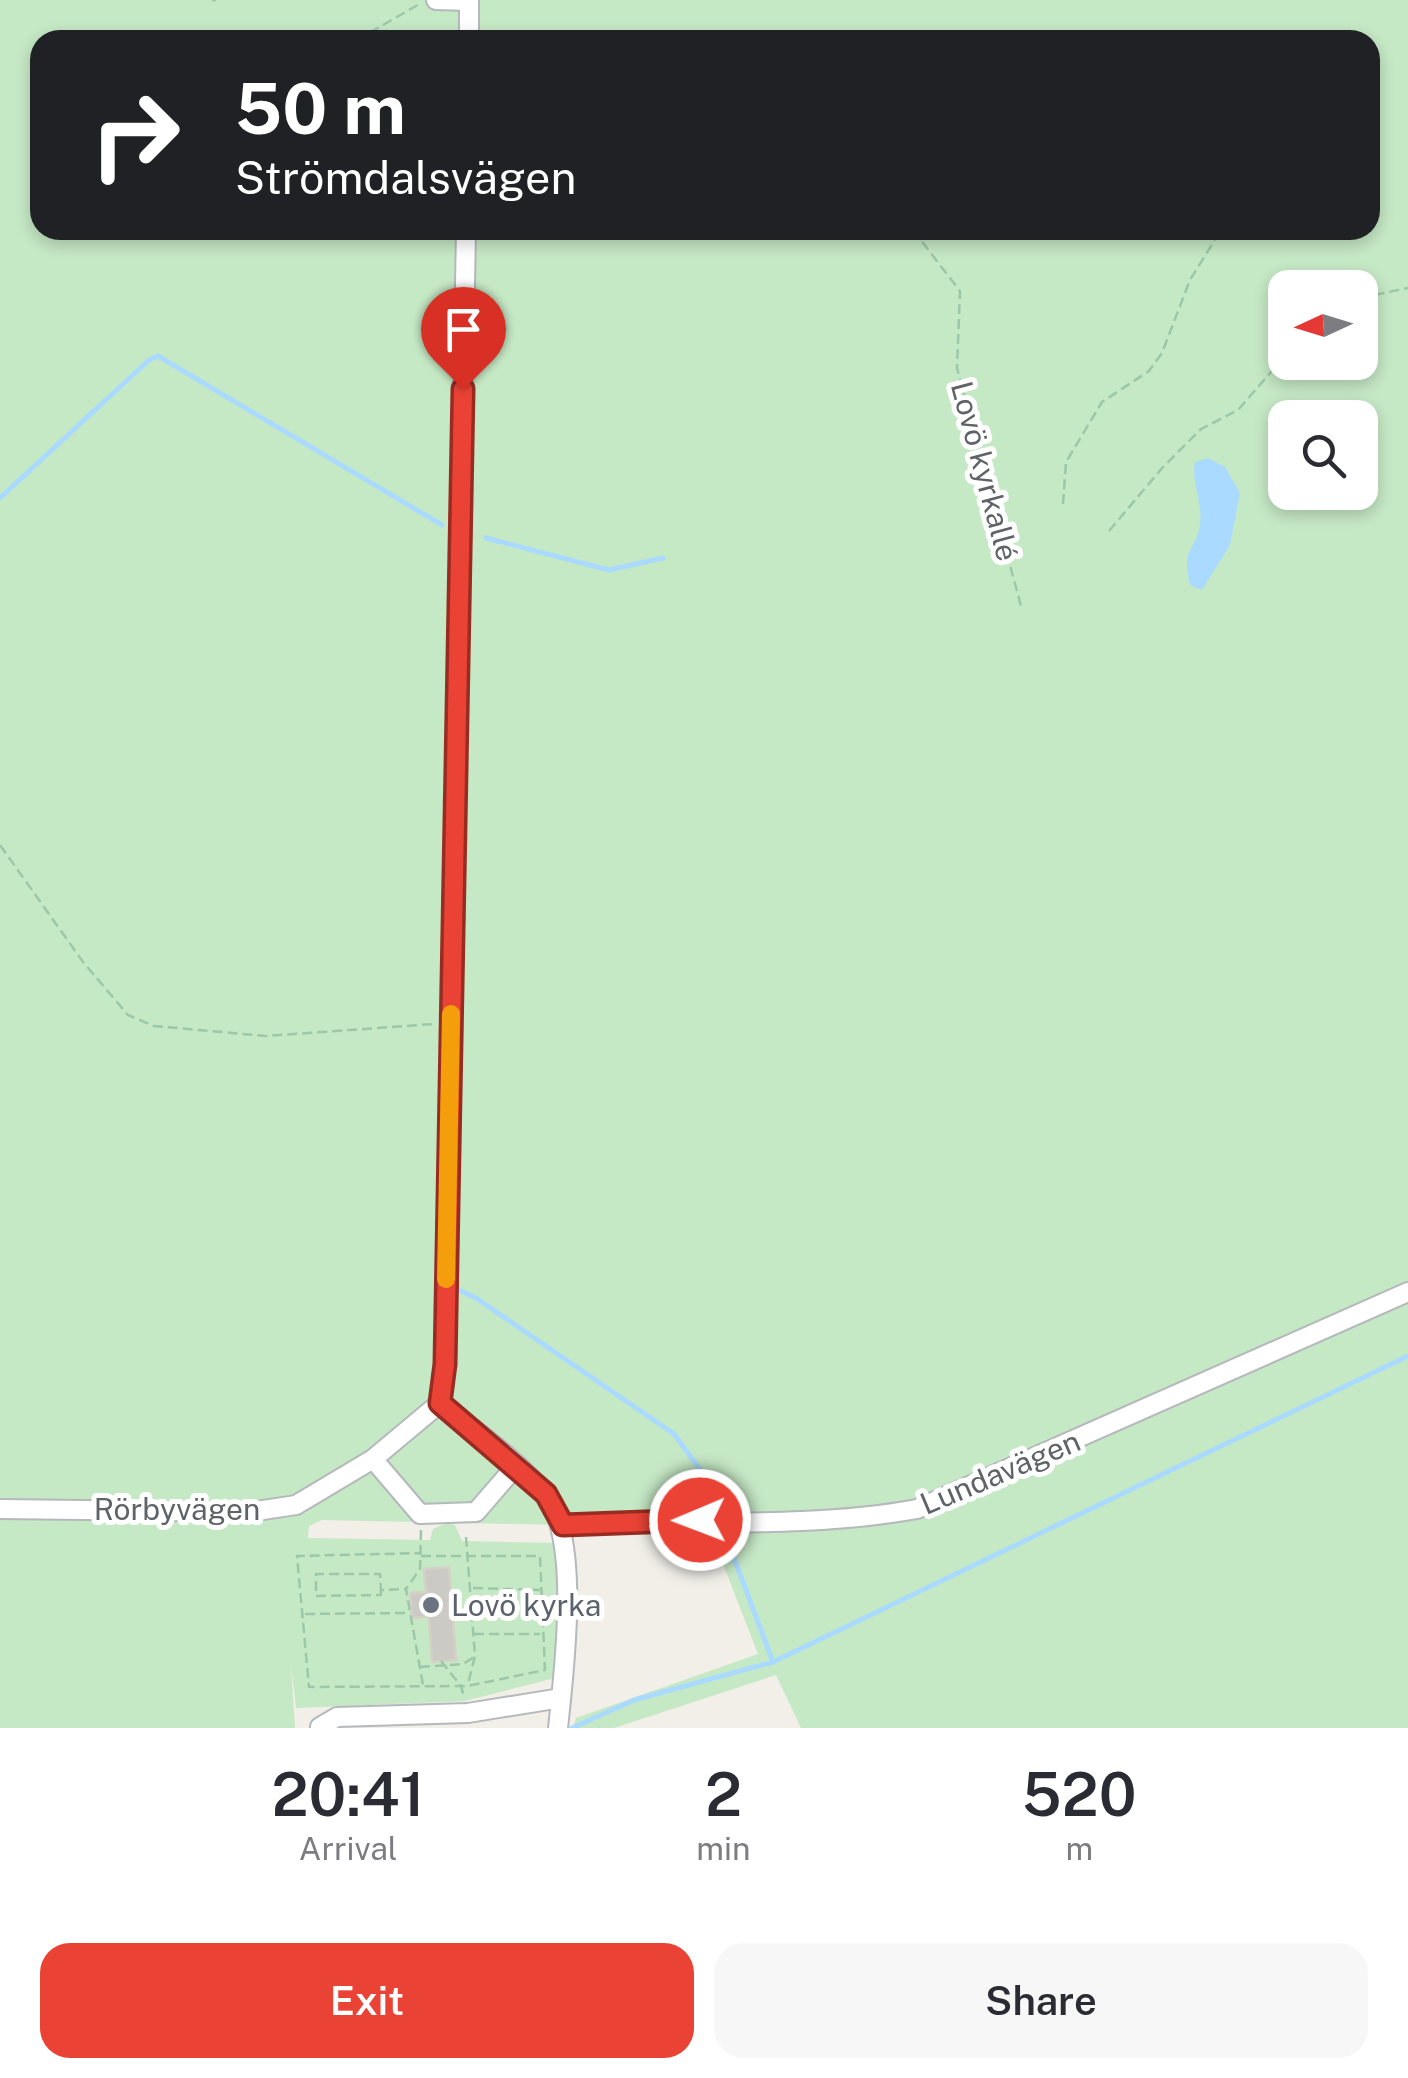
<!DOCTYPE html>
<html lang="en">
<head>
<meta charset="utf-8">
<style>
	body { margin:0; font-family:"Public Sans",sans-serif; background:#f7f7f7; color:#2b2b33; height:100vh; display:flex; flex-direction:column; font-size:38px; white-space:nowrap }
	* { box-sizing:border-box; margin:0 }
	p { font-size:32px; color:#7c7c81 }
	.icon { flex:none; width:55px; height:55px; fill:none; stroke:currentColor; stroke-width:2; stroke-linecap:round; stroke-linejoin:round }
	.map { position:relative; height:1728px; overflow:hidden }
	.details { display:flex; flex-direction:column; background:#fff; flex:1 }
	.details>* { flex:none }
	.top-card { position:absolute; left:30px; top:30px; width:1350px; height:210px; border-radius:30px; box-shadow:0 5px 15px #0003; background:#202124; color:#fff; overflow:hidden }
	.needle { width:65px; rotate:266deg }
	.controls { position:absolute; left:1268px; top:270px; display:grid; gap:20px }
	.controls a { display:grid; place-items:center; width:110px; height:110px; border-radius:20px; background:#fff; box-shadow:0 5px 15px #0003; font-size:50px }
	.pin { position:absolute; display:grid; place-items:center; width:85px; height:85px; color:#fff; margin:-102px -42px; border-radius:50% 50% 50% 0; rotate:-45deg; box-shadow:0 0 10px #0007 }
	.pin .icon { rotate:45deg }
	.me { position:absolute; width:110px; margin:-55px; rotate:269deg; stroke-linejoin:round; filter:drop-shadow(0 0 8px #0008) }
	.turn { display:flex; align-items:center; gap:35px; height:210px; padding:0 40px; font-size:45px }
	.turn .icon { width:130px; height:130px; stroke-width:2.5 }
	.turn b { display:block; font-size:70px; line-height:85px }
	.eta { display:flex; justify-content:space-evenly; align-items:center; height:170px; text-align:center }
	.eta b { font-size:60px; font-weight:600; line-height:70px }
	.action { display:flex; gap:20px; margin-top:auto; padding:20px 40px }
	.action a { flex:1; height:115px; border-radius:30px; background:#ea4335; color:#fff; font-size:40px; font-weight:600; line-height:115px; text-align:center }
	.action a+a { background:#f7f7f7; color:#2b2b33 }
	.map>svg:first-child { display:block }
</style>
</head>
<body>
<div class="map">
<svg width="1408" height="1728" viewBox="0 0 1408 1728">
	<rect width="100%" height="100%" fill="#f1efe8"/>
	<path fill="#c5e8c5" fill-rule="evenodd" d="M0 0H1408V1728H801L776 1675 614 1728H573L576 1718 758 1654 709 1528 322 1520 309 1526 308 1538 430 1540 433 1529 447 1523 455 1525 462 1541 557 1543 555 1678 465 1701 296 1708 291 1665 295 1728H0ZM40 40H1370V230H40ZM1285 288H1360V362H1285ZM1285 418H1360V492H1285Z"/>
	<path fill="#aadaff" d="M1208 458 1225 467 1240 493 1230 545 1202 590 1190 585C1181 543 1195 556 1200 524 1203 501 1191 484 1195 462Z"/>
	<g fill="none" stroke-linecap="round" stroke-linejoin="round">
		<g stroke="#aadaff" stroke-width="5">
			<polyline points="0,498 149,360 158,356 442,525"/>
			<polyline points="486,538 609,570 663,558"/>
			<polyline points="452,1287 476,1298 674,1434 709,1482 720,1518"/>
			<polyline points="723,1529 773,1662"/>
			<polyline points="572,1728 634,1700 773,1662 1408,1356"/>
		</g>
	</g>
	<polygon fill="#cccac5" stroke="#d6d1c6" stroke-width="2.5" points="449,1567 456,1660 432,1662 429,1616 412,1618 410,1593 426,1592 424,1569"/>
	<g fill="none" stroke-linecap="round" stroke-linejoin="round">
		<g stroke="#b5b8bc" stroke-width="22">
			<g id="minor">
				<polyline points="436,0 469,1"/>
				<polyline points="469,40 469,0"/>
				<polyline points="440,1403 445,1364 466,230"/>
				<path d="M440 1403C474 1431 517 1459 545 1494 581 1538 564 1671 558 1728"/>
				<polyline points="373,1459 420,1514 476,1512 515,1467"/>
				<polyline points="0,1509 250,1512 296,1505 373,1459 440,1403"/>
				<path d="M563 1525C681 1519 801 1530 917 1509L1408 1292"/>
				<polyline points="320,1727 337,1717 468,1713 561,1698"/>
			</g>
		</g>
		<g stroke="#9cc7a9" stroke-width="2.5" stroke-dasharray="10 5" stroke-linecap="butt">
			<polyline points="212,0 216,0"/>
			<polyline points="357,40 421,3"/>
			<polyline points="913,230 960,291 957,368 1021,606"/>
			<polyline points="1360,298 1408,288"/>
			<polyline points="1063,504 1066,462 1102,402 1149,371 1162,353 1190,280 1221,230"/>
			<polyline points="1109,531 1163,467 1201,429 1238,410 1285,356"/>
			<polyline points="0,845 83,962 128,1015 154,1026 266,1036 434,1024"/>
			<polyline points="421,1530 420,1569 406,1589 423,1685"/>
			<polyline points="466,1537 475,1656 468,1684"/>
			<polyline points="421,1556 540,1556 545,1670 467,1686 309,1687 297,1556 421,1553"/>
			<polyline points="473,1588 540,1590"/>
			<polyline points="381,1590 381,1595 316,1596 316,1574 380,1574 381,1590 406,1589"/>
			<polyline points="305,1614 407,1613"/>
			<polyline points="474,1634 540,1634"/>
			<polyline points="441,1661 461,1686 464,1697"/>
			<polyline points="420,1667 463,1664 474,1657"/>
		</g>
		<use href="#minor" stroke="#fff" stroke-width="18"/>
	</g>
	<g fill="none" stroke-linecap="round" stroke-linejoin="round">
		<g stroke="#982c22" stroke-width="25">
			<polyline id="route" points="463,389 445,1364 440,1403 546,1494 563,1525 700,1520"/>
		</g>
		<use href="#route" stroke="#ea4335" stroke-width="18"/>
		<polyline stroke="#f59e0b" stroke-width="18" points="446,1279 451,1014"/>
	</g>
	<circle fill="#6b7280" stroke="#fff" stroke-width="4" cx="431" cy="1605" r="10"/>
	<g text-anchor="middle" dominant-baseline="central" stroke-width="10" stroke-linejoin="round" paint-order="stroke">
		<g font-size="30" fill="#5f6368" stroke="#fff">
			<text transform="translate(985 471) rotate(75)">Lovö kyrkallé</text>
			<text transform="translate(1000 1472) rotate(-23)">Lundavägen</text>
			<text x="177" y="1509">Rörbyvägen</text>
		</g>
		<g font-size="30" fill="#5b616d" stroke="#fff" text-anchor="start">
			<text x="451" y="1605">Lovö kyrka</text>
		</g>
	</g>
</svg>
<div class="controls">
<a><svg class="needle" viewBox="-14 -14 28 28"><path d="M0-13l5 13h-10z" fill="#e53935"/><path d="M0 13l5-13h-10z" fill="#7c7c81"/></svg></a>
<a><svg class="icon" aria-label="search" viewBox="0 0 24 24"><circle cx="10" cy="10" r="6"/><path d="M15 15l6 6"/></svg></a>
</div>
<div class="pin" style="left:463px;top:389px;background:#d93025"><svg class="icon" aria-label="arrive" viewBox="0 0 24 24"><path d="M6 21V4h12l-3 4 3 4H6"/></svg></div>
<svg class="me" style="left:700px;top:1520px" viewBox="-20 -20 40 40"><circle r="17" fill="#ea4335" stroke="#fff" stroke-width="3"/><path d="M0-11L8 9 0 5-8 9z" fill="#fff"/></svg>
<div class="top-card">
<div class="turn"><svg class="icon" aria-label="right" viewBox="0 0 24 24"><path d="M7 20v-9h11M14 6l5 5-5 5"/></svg><div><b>50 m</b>Strömdalsvägen</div></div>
</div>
</div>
<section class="details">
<div class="eta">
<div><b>20:41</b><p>Arrival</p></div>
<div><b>2</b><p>min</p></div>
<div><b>520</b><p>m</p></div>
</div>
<div class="action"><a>Exit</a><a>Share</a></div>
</section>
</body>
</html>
